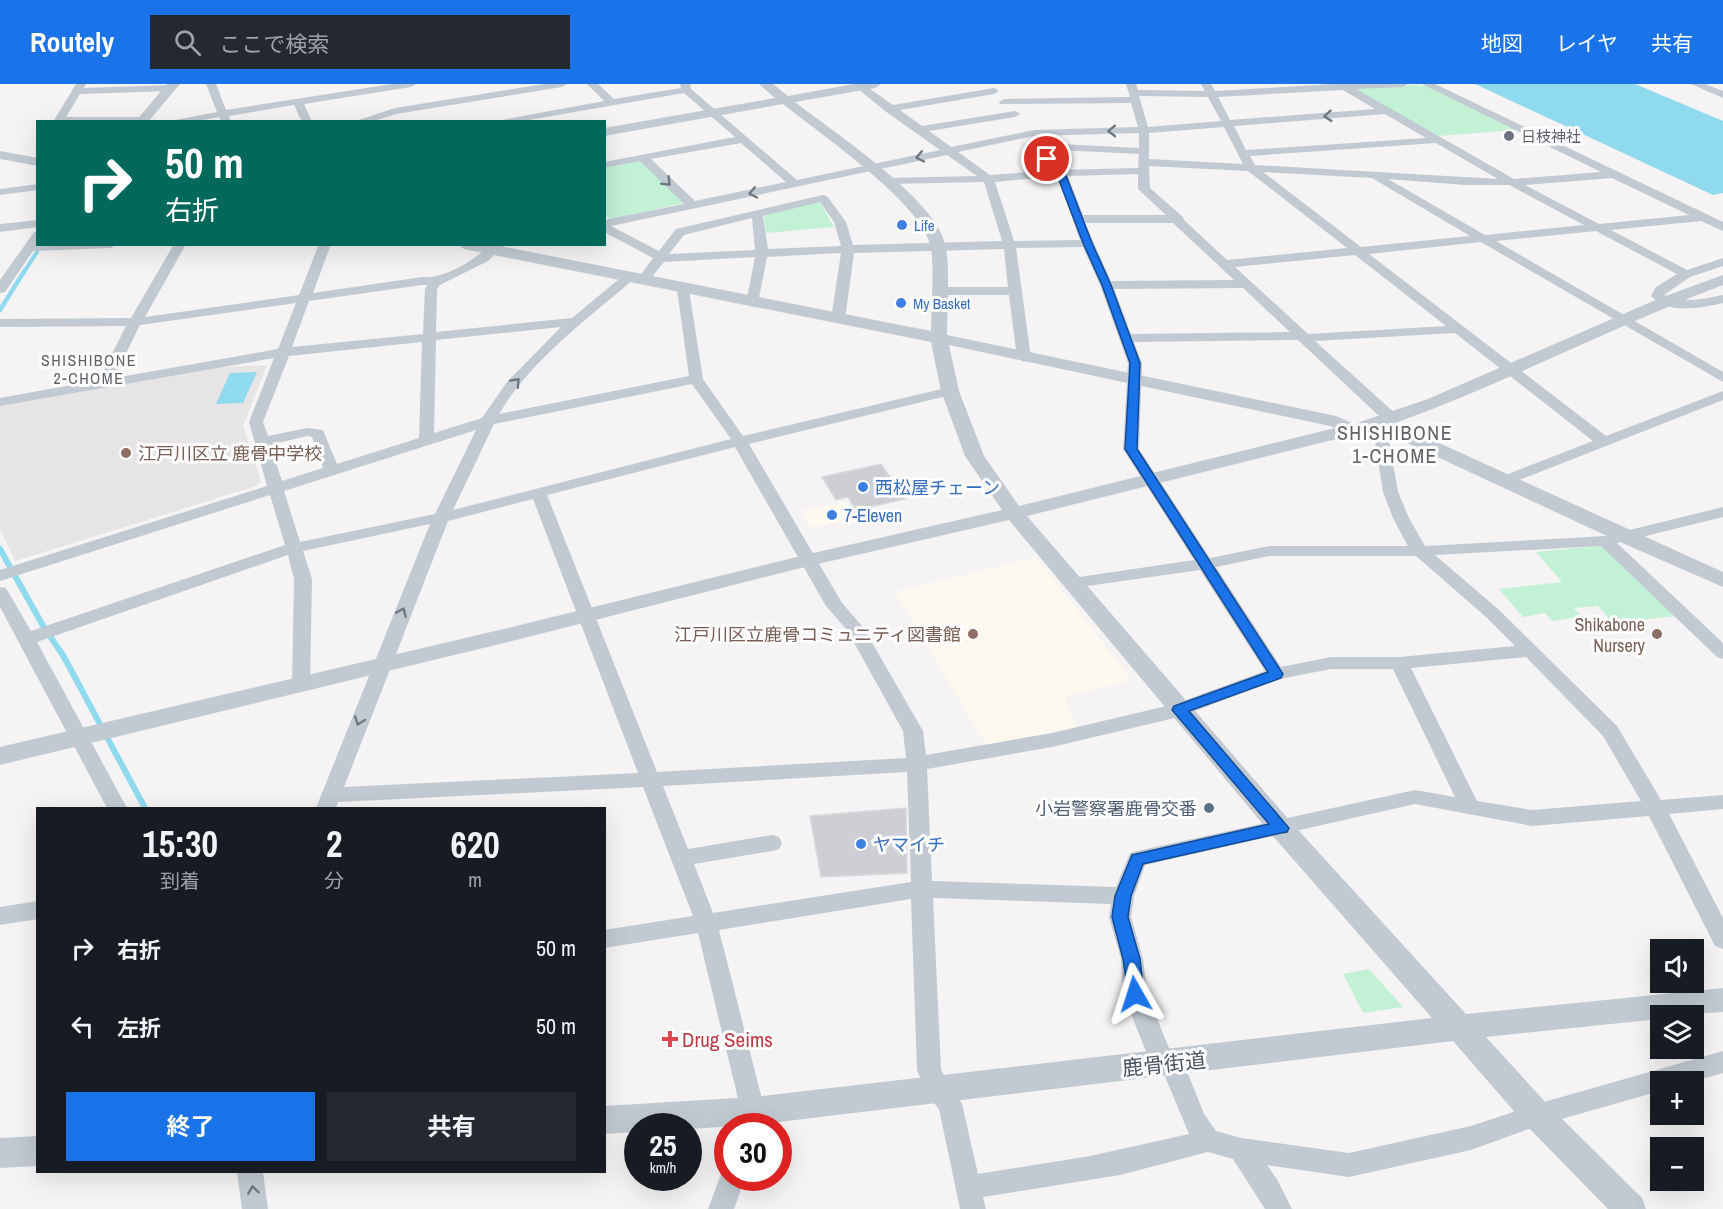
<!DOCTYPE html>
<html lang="ja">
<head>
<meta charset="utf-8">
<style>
	body { margin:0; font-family:"Archivo Narrow","Noto Sans JP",sans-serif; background:#242831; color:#f1f3f6; height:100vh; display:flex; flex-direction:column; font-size:22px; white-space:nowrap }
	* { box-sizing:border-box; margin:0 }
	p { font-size:20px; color:#9ea1a6 }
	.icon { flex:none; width:33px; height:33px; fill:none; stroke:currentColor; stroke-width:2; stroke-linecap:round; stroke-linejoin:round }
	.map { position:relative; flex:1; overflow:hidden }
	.side { position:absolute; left:36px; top:723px; width:570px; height:366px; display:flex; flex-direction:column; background:#171b24; border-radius:0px; box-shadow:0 6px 24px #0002 }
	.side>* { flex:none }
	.guide { position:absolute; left:36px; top:36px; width:570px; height:126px; border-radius:0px; box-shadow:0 6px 24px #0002; background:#00695c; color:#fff; overflow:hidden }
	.controls { position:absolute; left:1650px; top:855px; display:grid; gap:12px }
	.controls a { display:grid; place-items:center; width:54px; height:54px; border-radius:0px; background:#171b24; box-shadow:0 6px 24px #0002; font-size:30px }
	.speed { position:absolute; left:624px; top:1029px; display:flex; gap:12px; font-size:30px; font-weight:700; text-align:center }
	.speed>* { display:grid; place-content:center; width:78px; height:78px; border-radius:50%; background:#171b24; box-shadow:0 6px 24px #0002; line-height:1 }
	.speed small { font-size:15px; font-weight:400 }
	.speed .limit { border:9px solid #d22; background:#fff; color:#111 }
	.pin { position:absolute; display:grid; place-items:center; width:51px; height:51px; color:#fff; margin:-26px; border:3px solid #fff; border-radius:50%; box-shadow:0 2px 6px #0007 }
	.me { position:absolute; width:66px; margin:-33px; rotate:354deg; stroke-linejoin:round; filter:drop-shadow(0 0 4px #0008) }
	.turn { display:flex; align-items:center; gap:21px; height:126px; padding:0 30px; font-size:27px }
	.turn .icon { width:78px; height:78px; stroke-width:2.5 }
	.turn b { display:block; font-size:42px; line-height:51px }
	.eta { display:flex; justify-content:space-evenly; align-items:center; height:102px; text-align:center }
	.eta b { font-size:36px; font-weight:700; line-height:42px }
	.cta { display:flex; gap:12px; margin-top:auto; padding:12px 30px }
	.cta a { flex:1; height:69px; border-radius:0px; background:#1a73e8; color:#fff; font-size:24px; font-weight:700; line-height:69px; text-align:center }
	.cta a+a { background:#242831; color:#f1f3f6 }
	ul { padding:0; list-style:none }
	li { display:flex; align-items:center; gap:18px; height:78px; padding:0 30px }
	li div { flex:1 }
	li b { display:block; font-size:22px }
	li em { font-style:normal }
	header { display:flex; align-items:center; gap:36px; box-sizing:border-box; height:84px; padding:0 30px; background:#1a73e8; color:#fff }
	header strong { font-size:28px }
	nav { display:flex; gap:33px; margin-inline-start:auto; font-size:21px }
	.search { width:420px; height:54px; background:#242831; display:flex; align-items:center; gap:15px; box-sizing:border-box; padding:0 21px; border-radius:0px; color:#9ea1a6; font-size:22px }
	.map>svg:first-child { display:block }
</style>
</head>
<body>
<header>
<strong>Routely</strong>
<div class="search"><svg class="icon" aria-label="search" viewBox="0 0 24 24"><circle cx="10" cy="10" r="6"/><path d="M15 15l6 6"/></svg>ここで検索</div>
<nav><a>地図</a><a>レイヤ</a><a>共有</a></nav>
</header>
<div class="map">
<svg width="1723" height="1125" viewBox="0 0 1723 1125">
	<rect width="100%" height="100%" fill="#f5f3f3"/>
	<g fill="#fdf9ef">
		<polygon points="845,418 854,433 845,434 846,437 811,444 801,427"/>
		<polygon points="1036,473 1132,597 1065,612 1076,644 986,661 895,508"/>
	</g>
	<polygon fill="#e6e4e5" points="267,281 243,342 261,397 256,402 15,477 0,445 0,322 222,283"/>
	<g fill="#c3f1d5">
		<polygon points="1416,1 1426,2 1516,46 1439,52 1355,7 1357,4"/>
		<polygon points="640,77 685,119 611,135 605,131 604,84"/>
		<polygon points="819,117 834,143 766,149 764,132"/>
		<polygon points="1600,462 1608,466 1676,532 1613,539 1598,522 1574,524 1582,533 1552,537 1545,529 1523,533 1499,505 1562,498 1536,468"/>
		<polygon points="1369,885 1403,923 1363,929 1343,890"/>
	</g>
	<g fill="#90daee">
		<polygon points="1475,0 1635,0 1723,37 1723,109 1713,111"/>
		<polygon points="257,288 243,319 216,320 230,289"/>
	</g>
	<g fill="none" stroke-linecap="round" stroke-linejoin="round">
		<polyline stroke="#90daee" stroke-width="4" points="24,188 37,168"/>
		<polyline stroke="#90daee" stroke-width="4.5" points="0,226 25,186"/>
		<polyline stroke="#90daee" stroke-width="6" points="0,465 42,540 64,573 145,724"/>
	</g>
	<g fill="#cdcfd5" stroke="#d7d9de" stroke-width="1.5">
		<polygon points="881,380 905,415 856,426 848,413 836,416 822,393"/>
		<polygon points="906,724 907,789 821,793 810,732"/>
	</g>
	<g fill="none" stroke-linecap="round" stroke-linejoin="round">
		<g fill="#c1cad2" fill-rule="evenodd">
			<polygon points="76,0 86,0 84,4 170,1 175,4 170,7 80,10 66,33 143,33 147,34 147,38 53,38"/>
			<polygon points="206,0 216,0 226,26 392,0 416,0 411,3 304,20 312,38 302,38 294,21 229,32 231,38 221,38 219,33 193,38 165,38 217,28"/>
			<polygon points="544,0 567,0 562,3 396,30 371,38 353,38 395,24"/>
			<path d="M587 0H598L614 15 681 4 680 0H690L691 5 797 96 940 66 885 27 852 0H863L893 21 994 4 999 7 994 10 900 26 922 42 1015 27 1020 30 1015 33 929 47 951 63 1034 46 1138 43 1131 19 1000 20 999 18 1004 15 1130 13 1126 0H1136L1138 6 1205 7 1201 0H1211L1215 7 1334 0H1408L1403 3 1356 5 1514 95 1601 88 1422 0H1435L1723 138V147L1701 137 1611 146 1687 186 1723 174V182L1690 193 1664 211C1683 220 1703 215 1723 211V219C1700 224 1669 231 1651 212L1656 203 1677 190 1596 147 1496 157 1723 288V298L1481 158 1369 170 1606 352 1723 307V316L1504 402 1496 397 1498 394 1593 357 1455 249 1315 257 1397 331 1399 334 1392 338 1378 331 1298 256 1134 258 1142 279 1139 365 1210 474 1269 462H1408L1393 434 1383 408 1372 339 1379 335 1386 339 1398 408 1409 434 1425 462 1605 452 1723 423V433L1617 459 1723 559V575L1717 573 1601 462 1435 471 1498 525 1617 642 1661 716 1723 711V725L1669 730 1723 834V865L1715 862 1649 732 1532 742 1415 720 1145 781 1134 812 1131 833 1143 875 1147 910 1171 969 1181 972 1204 1030 1216 1047 1241 1054 1349 1069 1471 1042 1537 1020 1723 967V989L1692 998H1660V1007L1537 1042 1471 1066 1349 1093 1267 1081 1278 1097 1292 1125H1265L1233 1075 1208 1068 1120 1091 983 1113 986 1125H960L939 1025 928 1012 917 986 911 815 719 846 765 1027 761 1042H737L741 1027 698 849 604 864V846L693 832 643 703 338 718 336 724H316L430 440 303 467 312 495 310 600 308 604 301 606 294 604 292 600 294 495 288 471 37 558 127 724H107L0 523V503L6 504 31 547 285 461 270 411 0 497V486L267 402 249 338 274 274 0 322V314L99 296 126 242 0 243V235L131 234 174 160H186L145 233 299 211 319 160H331L313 209 422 193C445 195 475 176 491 160H505L488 177 440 201 437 205 436 248 572 234 625 190H633L635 193 633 196C586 236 531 276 499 330L689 292 677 206 683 202 689 206 703 295 743 352 950 303 955 304 957 307 955 310 749 360 842 519 863 543 923 647 926 671 1052 649 1175 620 1265 587 1200 486 1073 504 1067 503 1064 499 1067 495 1073 494 1194 476 1123 365 1128 279 1100 201 1083 163 1016 164 1031 274 1024 278 1017 274 1009 211H939L933 207 939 203H1008L1004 165 854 169 845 235 838 239 831 235 841 169 767 173 758 219 752 223 746 219 755 173 664 178 647 199H639L637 196 653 174 604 148V136L684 120 640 77 604 84V78L735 53 684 9 517 38H491L604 17ZM1343 6 1375 25 1230 36 1218 13ZM1139 12 1208 13 1221 37 1148 43ZM1385 30 1426 54 1246 66 1234 42ZM1224 43 1243 80 1149 75V49ZM1139 49V64L1039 59 1034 62 1039 65 1139 70 1138 84 1056 86 990 91 958 68 1034 52ZM741 59 786 98 695 117 651 75ZM1436 59 1498 95 1255 81 1250 72ZM947 71 977 92 888 94 882 97 888 100 984 98 1002 157 853 161 846 138 827 112 823 111 676 145 659 167 611 142ZM1149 82 1248 87 1347 164 1227 176 1184 136 1183 133 1150 104ZM1263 88 1372 94 1470 152 1361 163ZM1138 90V105L1166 131H1083L1068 92ZM1057 92 1080 156 1014 157 995 98ZM1612 94 1689 131 1599 140 1525 101ZM1388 95 1465 101H1509L1584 141 1485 151ZM820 118 834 138 841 162 768 165 763 132ZM752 134 755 166 669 170 684 151ZM1085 139H1173L1234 196 1111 197ZM1355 171 1446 242 1308 250 1235 183ZM422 201H427L425 205 423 250 292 263 309 217ZM1243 204 1290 248 1131 250 1114 205ZM296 219 278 265 114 294 140 241ZM561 243 507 298 482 334 434 349 436 256ZM422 258 419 354 337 380 323 346 307 344 268 352 263 338 289 272ZM692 300 731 355 453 426 494 340ZM476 346 435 430 300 458 284 407ZM307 352 312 353 323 384 282 397 270 361ZM735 363 826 522 847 546 903 647 906 674 657 688 547 411ZM533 415 638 689 344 703 448 437ZM1269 472H1416L1486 533 1515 562 1399 573H1331L1281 583 1216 483ZM1526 573 1603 652 1641 717 1532 726 1477 717 1411 584ZM1331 585H1393L1455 713 1415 706 1137 767 1130 769 1116 803 932 797 927 685 1052 663 1179 633 1280 595ZM907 688 911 798 713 829 694 780 772 767 779 765 782 759 779 753 772 751 688 765 663 702ZM933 814 1111 820 1109 833 1121 875 1123 910 1151 980 1154 987 1164 990 1189 1050 1090 1072 978 1090 962 1020 941 986Z"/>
			<polygon points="1691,0 1705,0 1723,7 1723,14"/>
			<polygon points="38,100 38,106 0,111 0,105"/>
			<polygon points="38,136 38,143 0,148 0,140"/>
			<polygon points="34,148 38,148 38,160 117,160 111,164 33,167 5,208 0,209 0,196"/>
			<polygon points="38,817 38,835 0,841 0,823"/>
			<polygon points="728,1084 728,1094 745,1094 734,1125 708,1125 723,1085"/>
			<polygon points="237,1088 263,1088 268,1125 242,1125"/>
		</g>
		<g fill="#c1cad2" fill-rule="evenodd">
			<polygon points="167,0 180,0 148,38 135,38"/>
			<path d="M759 0H773L788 12 854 0H881L875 4 795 18C833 48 938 116 946 163 950 191 947 222 947 251L1336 332 1354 340 1428 315 1660 214 1723 191V201C1612 243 1506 299 1395 339L1723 488V503L1620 458 1377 345 1027 432 1290 737 1466 930 1723 904V928L1660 932V935L1486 953 1548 1021 1642 1114 1646 1125H1608L1526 1041 1453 957 753 1041 688 1045V1042H638V1048L604 1050V1022L753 1013 1432 934 1272 751 1009 436 809 482 508 558 0 681V663L508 544 809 470 1002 426 965 372 941 307 931 258 464 165 457 160H490L931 247C931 225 935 180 930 160 919 117 820 50 783 20L604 52V44L775 14ZM949 261 1330 342 1335 344 1019 422 984 372 959 307Z"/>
			<polygon points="0,67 38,74 38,82 0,75"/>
			<polygon points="38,1052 38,1082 0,1084 0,1054"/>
		</g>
	</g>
	<defs><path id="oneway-chevron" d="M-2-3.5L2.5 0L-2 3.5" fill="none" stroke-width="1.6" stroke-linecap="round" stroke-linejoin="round" transform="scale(1.5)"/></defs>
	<g stroke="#6e7983">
		<use href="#oneway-chevron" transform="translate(1328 32) rotate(175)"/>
		<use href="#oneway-chevron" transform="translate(1112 47) rotate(179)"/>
		<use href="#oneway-chevron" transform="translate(920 73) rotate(168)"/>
		<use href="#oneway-chevron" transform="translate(667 98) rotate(44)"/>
		<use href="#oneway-chevron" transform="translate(753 109) rotate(168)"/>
		<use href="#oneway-chevron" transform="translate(516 298) rotate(-47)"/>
		<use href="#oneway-chevron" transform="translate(402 528) rotate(-67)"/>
		<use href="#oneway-chevron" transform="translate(359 637) rotate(110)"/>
		<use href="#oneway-chevron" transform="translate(253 1106) rotate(-98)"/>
	</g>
	<polygon fill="#1a73e8" stroke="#114b97" stroke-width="1.5" points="1045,74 1050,74 1058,86 1065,89 1092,159 1111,201 1140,279 1137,365 1283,590 1281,594 1189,627 1289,744 1287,748 1281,749 1143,780 1131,812 1128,833 1140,875 1144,910 1141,915 1135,917 1129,915 1123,875 1112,833 1115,812 1132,771 1269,740 1172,626 1174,622 1268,588 1125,365 1130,279 1102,201 1083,159 1057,91 1053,91 1043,75"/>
	<circle fill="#6b7280" stroke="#fff" stroke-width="2" cx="1509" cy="52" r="6"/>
	<g fill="#3f7fe0" stroke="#fff" stroke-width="2">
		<circle cx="902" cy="141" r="6"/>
		<circle cx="901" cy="219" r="6"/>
		<circle cx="863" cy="403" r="6"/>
		<circle cx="832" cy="431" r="6"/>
		<circle cx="861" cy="760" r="6"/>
	</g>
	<g fill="#8d6e63" stroke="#fff" stroke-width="2">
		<circle cx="126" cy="369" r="6"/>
		<circle cx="973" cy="550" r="6"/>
		<circle cx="1657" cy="550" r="6"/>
	</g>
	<circle fill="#5c6f8a" stroke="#fff" stroke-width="2" cx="1209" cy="724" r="6"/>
	<path fill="#e0444e" stroke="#fff" stroke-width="2" d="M667 946h6v6h6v6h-6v6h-6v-6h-6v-6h6z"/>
	<g text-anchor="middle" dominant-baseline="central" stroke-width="6" stroke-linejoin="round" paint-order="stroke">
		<g font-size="15" fill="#5b616d" stroke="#fff" text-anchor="start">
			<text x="1521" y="52">日枝神社</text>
		</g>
		<g font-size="15" fill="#366cbe" stroke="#fff" text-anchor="start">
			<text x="914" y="141">Life</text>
			<text x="913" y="219">My Basket</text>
		</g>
		<g font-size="16" letter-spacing="1.5" fill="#5f6368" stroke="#fff">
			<text x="89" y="276">SHISHIBONE<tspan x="89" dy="18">2-CHOME</tspan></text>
		</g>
		<g font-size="18" fill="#785e54" stroke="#fff" text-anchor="end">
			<text x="138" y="369" text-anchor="start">江戸川区立 鹿骨中学校</text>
			<text x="1645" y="540">Shikabone<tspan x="1645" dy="21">Nursery</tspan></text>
			<text x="961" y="550">江戸川区立鹿骨コミュニティ図書館</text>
		</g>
		<g font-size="18" fill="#366cbe" stroke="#fff" text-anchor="start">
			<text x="875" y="403">西松屋チェーン</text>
			<text x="844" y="431">7-Eleven</text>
			<text x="873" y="760">ヤマイチ</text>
		</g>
		<g font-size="18" fill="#4e5e75" stroke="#fff" text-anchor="end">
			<text x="1197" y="724">小岩警察署鹿骨交番</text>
		</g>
		<g font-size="20" letter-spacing="1.5" fill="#5f6368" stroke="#fff">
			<text x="1395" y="348">SHISHIBONE<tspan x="1395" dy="23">1-CHOME</tspan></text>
		</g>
		<g font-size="21" fill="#be3a42" stroke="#fff" text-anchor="start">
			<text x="682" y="955">Drug Seims</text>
		</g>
		<g font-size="21" fill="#4a5661" stroke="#fff">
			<text transform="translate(1164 980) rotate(-6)">鹿骨街道</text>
		</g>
	</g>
</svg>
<div class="controls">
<a><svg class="icon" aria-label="sound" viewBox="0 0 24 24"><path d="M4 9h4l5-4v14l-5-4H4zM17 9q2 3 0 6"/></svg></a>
<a><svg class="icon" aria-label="layers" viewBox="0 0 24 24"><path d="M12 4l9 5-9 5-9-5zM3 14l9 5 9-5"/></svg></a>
<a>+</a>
<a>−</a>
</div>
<div class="speed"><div>25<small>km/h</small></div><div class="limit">30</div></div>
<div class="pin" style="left:1047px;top:75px;background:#d93025"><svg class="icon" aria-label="arrive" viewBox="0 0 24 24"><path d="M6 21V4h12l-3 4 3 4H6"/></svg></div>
<svg class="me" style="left:1135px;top:910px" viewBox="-20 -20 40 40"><path d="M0-17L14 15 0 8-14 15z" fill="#1a73e8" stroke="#fff" stroke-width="4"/></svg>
<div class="guide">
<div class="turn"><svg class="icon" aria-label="right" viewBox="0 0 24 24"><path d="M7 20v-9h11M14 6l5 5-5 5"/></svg><div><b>50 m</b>右折</div></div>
</div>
<section class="side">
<div class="eta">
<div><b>15:30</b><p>到着</p></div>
<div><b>2</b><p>分</p></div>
<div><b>620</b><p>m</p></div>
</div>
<ul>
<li><svg class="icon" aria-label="right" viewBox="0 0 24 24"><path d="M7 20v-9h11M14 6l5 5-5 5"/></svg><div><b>右折</b></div><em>50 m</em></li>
<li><svg class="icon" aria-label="left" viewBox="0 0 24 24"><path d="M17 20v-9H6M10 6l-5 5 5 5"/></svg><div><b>左折</b></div><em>50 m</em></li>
</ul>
<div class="cta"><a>終了</a><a>共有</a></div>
</section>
</div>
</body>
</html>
